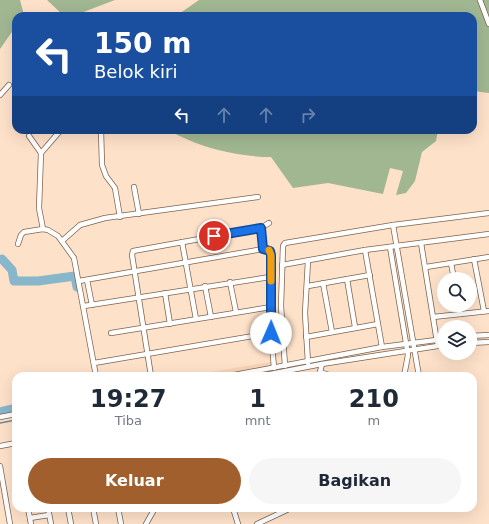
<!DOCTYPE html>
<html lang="id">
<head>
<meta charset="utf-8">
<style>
	body { margin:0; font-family:"DejaVu Sans",sans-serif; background:#f6f6f7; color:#1f2937; height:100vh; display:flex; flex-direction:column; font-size:15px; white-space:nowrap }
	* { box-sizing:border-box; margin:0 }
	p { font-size:13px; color:#747a83 }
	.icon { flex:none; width:22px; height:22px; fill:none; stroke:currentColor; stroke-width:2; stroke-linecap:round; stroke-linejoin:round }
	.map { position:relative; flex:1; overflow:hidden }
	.panel { position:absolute; left:12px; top:372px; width:465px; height:140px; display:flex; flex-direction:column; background:#fff; border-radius:12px; box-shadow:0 4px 16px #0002 }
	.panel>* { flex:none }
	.top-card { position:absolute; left:12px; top:12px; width:465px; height:122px; border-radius:12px; box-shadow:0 4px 16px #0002; background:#1a4fa0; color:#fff; overflow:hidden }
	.controls { position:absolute; left:437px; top:272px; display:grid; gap:8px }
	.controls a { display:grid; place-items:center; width:40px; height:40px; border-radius:50%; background:#fff; box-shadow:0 4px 16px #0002; font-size:20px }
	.pin { position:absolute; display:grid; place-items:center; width:34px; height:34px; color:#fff; margin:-17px; border:2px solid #fff; border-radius:50%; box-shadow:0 1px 4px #0007 }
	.me { position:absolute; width:44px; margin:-22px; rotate:1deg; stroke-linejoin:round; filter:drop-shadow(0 0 3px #0008) }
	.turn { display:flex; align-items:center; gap:14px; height:84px; padding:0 16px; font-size:18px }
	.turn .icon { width:52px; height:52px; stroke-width:2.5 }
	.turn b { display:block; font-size:28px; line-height:34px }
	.lanes { display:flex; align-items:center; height:38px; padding:0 16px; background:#0003; justify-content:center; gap:20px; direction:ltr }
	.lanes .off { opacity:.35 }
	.eta { display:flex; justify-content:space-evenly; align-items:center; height:68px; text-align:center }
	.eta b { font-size:24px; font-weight:600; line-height:28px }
	.primary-button { display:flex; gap:8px; margin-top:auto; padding:8px 16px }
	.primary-button a { flex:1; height:46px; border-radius:24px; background:#a25f2e; color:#fff; font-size:16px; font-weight:600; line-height:46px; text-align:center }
	.primary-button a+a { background:#f6f6f7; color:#1f2937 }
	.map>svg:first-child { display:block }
</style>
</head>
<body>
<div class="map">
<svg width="489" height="524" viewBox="0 0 489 524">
	<rect width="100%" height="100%" fill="#fee1c9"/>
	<polygon fill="#f6d3b6" points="271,362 272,367 223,376 185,376"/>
	<g fill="#a1b792">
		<polygon points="0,0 20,0 24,15 16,16 16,26 0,49"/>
		<polygon points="47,0 115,0 73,16 64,16"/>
		<polygon points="199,0 489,0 489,93 473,91 473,16 176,16"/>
		<path d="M169 130H438L436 141 422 152 415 181 406 193 396 195 403 171 390 168 383 194 328 183 293 188 271 157C239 157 196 147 169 130Z"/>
	</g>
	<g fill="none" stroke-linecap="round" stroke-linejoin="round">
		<polyline stroke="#6d8a96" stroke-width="1.5" points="0,423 16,420"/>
		<g stroke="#88b6ca" stroke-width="9">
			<polyline points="2,259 12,270 14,281 38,281 75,276 77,287"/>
			<polyline points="0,412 16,408"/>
		</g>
		<g stroke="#7d644e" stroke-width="6">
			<g id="minor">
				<polyline points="480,0 489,24"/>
				<polyline points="0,95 9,85"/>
				<polyline points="101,130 102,165 106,176 115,188 120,217"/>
				<polyline points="29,136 41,153 39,208 43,229"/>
				<polyline points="41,153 60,131"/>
				<polyline points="134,187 139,214"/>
				<polyline points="393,225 419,376"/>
				<polyline points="261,228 263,249"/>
				<polyline points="62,241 80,225 105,218 258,197"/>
				<polyline points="182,242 196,319"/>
				<polyline points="421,243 437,342"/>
				<polyline points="18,244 21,235 24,232 43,229 48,230 58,236 74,258 96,376"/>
				<polyline points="390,247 408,355 404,376"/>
				<polyline points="365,250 382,347"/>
				<polyline points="474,259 484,311"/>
				<polyline points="451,263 454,279"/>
				<polyline points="282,265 365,250 489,234"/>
				<polyline points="426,267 489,257"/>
				<polyline points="347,279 355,327"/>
				<polyline points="87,280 92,305"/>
				<polyline points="79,281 263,249 269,250 271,255 271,333 274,368"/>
				<polyline points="230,282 236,312"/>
				<polyline points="323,283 332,332"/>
				<polyline points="205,286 211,317"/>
				<polyline points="308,286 370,275"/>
				<polyline points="165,293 170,324"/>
				<polyline points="459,305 460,314"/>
				<polyline points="84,306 270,277"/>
				<polyline points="433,317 489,311"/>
				<polyline points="111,333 271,307"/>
				<polyline points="470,336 489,335"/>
				<polyline points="306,337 378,324"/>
				<polyline points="470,343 489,342"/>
				<polyline points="94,363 271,333"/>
				<polyline points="308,363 305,313 308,261"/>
				<polyline points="285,366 281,306 283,246 285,243 393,225 489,213"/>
				<polyline points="320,372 332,376"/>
				<polyline points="151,376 132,255 133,251 261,228 269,223"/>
				<polyline points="229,376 382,347 444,339"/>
				<polyline points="260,376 322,364 444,345"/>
				<polyline points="319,376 322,364"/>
				<polyline points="0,417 16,414"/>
				<polyline points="0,446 16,443"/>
				<polyline points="0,466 10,524"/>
				<polyline points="28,508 31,524"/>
				<polyline points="48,508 51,524"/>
				<polyline points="68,508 71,524"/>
				<polyline points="93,508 96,524"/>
				<polyline points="118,508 121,524"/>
				<polyline points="233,508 238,524"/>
				<polyline points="30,518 49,515"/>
				<polyline points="146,524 155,508"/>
				<polyline points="257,524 291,508"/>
			</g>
		</g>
		<use href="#minor" stroke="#fff" stroke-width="4.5"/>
	</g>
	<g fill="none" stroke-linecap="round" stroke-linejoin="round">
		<g stroke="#114b97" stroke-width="10">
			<polyline id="route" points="214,236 261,228 263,249 270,251 271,255 271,333"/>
		</g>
		<use href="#route" stroke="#1a73e8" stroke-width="7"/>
		<polyline stroke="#f59e0b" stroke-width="7" points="269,250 271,255 271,281"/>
	</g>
</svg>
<div class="controls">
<a><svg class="icon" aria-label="search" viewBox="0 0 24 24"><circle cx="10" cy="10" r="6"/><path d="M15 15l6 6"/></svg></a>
<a><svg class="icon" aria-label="layers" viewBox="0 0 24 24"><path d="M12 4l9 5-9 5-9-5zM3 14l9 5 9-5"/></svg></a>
</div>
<div class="pin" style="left:214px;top:236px;background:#d93025"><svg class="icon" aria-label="arrive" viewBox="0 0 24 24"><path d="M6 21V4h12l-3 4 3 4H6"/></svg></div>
<svg class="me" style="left:271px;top:333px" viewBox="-20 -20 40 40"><circle r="19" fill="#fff"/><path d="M0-13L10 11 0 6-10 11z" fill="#1a73e8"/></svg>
<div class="top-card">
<div class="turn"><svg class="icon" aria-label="left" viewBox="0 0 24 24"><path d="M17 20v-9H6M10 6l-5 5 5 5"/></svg><div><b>150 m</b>Belok kiri</div></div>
<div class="lanes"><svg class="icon" aria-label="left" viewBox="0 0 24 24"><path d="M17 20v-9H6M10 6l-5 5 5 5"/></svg><svg class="icon off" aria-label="ahead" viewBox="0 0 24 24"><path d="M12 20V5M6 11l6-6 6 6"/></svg><svg class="icon off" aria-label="ahead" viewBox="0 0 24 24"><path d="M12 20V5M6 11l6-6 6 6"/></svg><svg class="icon off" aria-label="right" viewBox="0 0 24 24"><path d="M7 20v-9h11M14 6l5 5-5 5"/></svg></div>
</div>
<section class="panel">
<div class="eta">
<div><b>19:27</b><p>Tiba</p></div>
<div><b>1</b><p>mnt</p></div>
<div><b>210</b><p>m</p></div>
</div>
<div class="primary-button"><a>Keluar</a><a>Bagikan</a></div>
</section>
</div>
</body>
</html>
